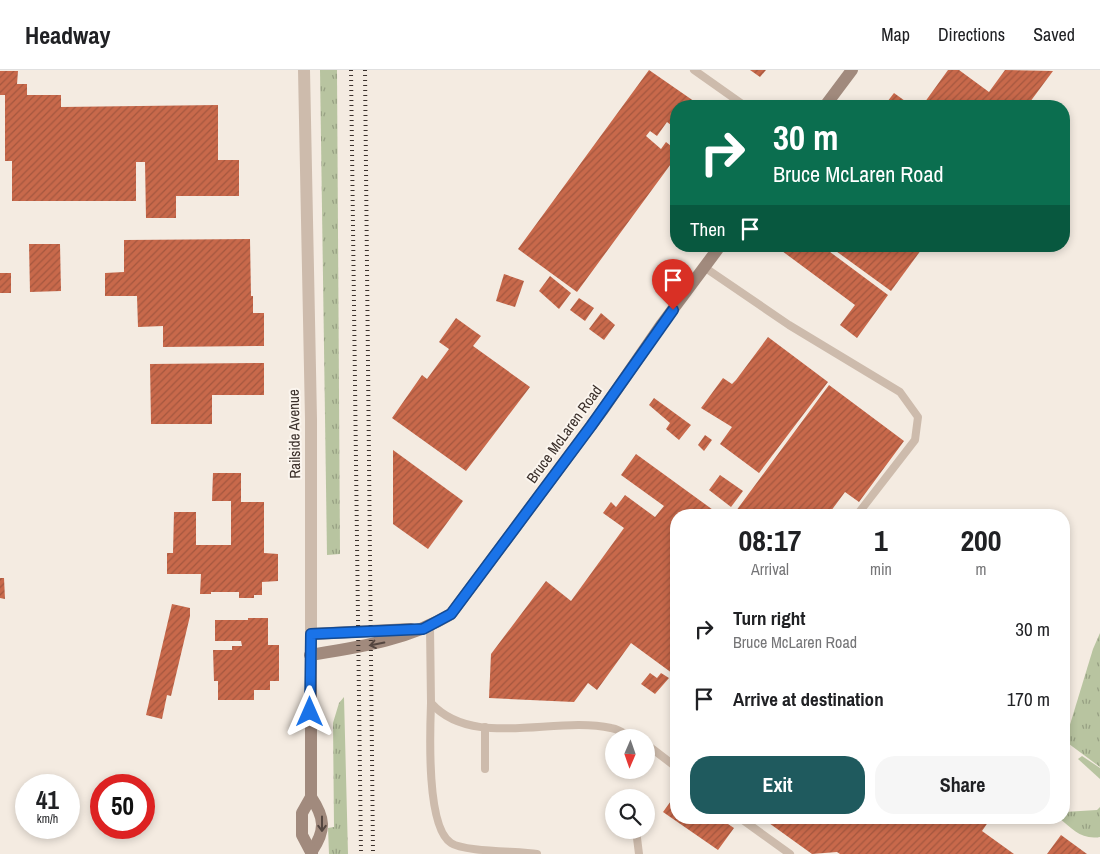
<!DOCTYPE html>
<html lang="en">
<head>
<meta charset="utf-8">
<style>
	body { margin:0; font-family:"Archivo Narrow",sans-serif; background:#f6f6f6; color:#202124; height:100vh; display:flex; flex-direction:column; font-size:19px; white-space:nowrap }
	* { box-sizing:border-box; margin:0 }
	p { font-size:16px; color:#757577 }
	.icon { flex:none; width:28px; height:28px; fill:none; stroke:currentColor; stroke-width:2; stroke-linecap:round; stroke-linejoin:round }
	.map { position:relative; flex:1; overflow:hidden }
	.side { position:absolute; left:670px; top:439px; width:400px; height:315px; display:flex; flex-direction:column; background:#fff; border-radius:20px; box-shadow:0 2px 8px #0003 }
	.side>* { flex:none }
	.banner { position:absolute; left:670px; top:30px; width:400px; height:152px; border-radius:20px; box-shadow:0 2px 8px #0003; background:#0b6e4f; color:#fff; overflow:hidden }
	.needle { width:32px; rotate:182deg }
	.controls { position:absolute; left:605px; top:659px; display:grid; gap:10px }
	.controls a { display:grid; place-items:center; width:50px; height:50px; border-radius:50%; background:#fff; box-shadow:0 2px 8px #0003; font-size:25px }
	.speed { position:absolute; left:15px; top:704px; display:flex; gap:10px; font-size:25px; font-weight:700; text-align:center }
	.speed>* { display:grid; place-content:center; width:65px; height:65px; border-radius:50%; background:#fff; box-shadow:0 2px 8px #0003; line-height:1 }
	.speed small { font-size:12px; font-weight:400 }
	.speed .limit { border:8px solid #d22; background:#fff; color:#111 }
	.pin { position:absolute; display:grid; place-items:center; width:42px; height:42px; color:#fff; margin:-51px -21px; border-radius:50% 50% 50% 0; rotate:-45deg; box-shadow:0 0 5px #0007 }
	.pin .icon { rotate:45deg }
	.me { position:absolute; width:55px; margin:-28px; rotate:0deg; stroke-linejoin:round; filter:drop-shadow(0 0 4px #0008) }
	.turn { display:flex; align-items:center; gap:18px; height:105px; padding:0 20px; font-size:22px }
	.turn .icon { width:65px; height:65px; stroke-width:2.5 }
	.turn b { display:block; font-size:35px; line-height:42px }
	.then { display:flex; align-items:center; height:48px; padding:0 20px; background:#0003; gap:10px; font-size:19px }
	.eta { display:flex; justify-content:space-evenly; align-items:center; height:85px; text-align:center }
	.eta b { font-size:30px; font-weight:700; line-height:35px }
	.primary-button { display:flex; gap:10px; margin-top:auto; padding:10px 20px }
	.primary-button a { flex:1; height:58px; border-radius:20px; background:#1f5a5e; color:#fff; font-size:20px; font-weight:700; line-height:58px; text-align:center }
	.primary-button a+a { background:#f6f6f6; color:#202124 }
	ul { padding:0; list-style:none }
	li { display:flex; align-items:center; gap:15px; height:70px; padding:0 20px }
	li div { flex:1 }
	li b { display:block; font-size:19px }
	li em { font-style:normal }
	header { display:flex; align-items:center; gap:30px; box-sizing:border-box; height:70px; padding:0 25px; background:#fff; border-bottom:1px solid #e0e0e0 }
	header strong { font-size:24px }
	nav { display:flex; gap:28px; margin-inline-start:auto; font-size:18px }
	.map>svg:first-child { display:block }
</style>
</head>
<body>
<header>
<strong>Headway</strong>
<nav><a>Map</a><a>Directions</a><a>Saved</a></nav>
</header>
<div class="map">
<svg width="1100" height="784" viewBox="0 0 1100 784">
	<defs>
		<pattern id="grass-tufts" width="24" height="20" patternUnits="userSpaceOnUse" patternTransform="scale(1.25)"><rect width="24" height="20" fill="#b8c4a0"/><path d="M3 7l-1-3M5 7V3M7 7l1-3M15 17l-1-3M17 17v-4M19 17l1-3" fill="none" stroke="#97a083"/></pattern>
		<pattern id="building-hatch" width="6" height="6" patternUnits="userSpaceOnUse" patternTransform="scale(1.25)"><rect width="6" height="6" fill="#c8694b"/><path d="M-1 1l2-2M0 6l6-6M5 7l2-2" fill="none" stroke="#a4573f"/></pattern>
	</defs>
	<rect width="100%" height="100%" fill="#f4ebe1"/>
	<g fill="url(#grass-tufts)">
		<polygon points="320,0 337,0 340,484 327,485"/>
		<polygon points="1100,563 1100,697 1065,671 1093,579"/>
		<polygon points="344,627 348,784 329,784 328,758 334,757 333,653 339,633"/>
		<polygon points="1082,686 1100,698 1100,709 1078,689"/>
		<path d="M1100 737V767C1081 770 1073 759 1059 748H1064V742L1097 740Z"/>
	</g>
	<g fill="url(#building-hatch)">
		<polygon points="649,0 701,36 676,36 676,59 667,52 657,66 650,61 646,66 661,79 666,72 676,80 676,87 577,222 518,179"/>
		<polygon points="750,0 766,0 760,7"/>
		<polygon points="948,0 959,0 989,22 1005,0 1053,1 1027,36 922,36"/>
		<polygon points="0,1 18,1 17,14 27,14 27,25 61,25 61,37 218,35 218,90 239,90 239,126 176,126 176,148 146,148 145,92 136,92 136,131 12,131 12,91 5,91 5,25 0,25"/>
		<polygon points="894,23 912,36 884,36"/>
		<polygon points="250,169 251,226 253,226 253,243 264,243 264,276 163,277 163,256 138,257 137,226 105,226 105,203 124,202 124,170"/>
		<polygon points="29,174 60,174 61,221 30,222"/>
		<polygon points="785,176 822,176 888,225 857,268 840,255 855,235 782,181"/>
		<polygon points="829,176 924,176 891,221"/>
		<rect x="0" y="203" width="11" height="20"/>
		<polygon points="504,204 524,211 515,237 496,231"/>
		<polygon points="550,206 571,223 559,239 539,221"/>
		<polygon points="579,228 594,238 585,251 570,240"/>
		<polygon points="601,243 615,255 604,270 589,259"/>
		<polygon points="456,248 481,266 473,276 530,317 466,401 392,348 422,305 427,309 449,279 439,272"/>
		<polygon points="768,267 828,312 759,403 720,374 732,357 701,338 723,308 732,314 736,310"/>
		<polygon points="264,293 264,325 212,325 212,354 151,354 150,294"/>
		<polygon points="829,315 904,371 859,432 845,422 828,445 823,441 820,445 733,445"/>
		<polygon points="654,328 691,355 679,370 666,359 670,353 649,335"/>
		<polygon points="705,365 712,370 704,381 698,375"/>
		<polygon points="393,380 463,431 428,479 393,454"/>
		<polygon points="636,384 720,445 676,445 676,606 631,573 597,620 588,613 574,632 489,628 491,584 546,511 571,531 624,458 603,443 611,432 616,437 625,425 655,447 664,436 621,405"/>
		<polygon points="213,403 241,403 241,432 264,432 264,483 278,484 278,511 262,512 262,525 254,525 254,528 239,528 239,522 211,522 211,524 200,524 201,504 167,504 167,483 173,483 174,442 196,442 196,475 231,475 231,431 212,431"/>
		<polygon points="720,405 743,421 731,437 709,420"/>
		<polygon points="0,508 4,508 5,529 0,528"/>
		<polygon points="172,534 190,538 190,546 171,626 167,625 162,649 146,645"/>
		<polygon points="248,548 268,548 268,575 279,575 279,611 270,611 270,620 254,620 254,630 218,630 218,611 214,611 213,580 232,580 232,576 242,576 241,571 215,571 215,550 248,550"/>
		<polygon points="650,603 657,608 661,603 669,608 655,624 641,614"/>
		<polygon points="676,724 676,748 719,748 734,758 718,780 663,742"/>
		<polygon points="762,748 991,748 982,761 1014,784 840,784 837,782 812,784"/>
		<polygon points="1061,765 1087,784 1047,784"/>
	</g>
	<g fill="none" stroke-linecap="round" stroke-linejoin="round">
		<g stroke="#cdbbac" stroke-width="8">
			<polyline points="694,0 745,36"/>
			<polyline points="704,197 789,255 900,322 918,347 915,370 857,445"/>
			<path d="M430 557 431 633C473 680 556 645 611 658 618 659 626 664 632 668"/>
			<path d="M431 633C430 661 426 757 451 773 464 782 519 781 537 784"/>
			<polyline points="646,674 676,697"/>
			<polyline points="485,699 485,657"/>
			<polyline points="740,748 790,784"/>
			<polyline points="636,760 639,784"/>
		</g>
		<polyline stroke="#cdbbac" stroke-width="12" points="304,0 311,349 311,564"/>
		<g stroke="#a18a7d" stroke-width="12">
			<polyline points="825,36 852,0"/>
			<path d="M310 585C360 577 408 570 451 544L602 341 662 254 720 176"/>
			<path d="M311 727C325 748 326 760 312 781"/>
			<polyline points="312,784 302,765 302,743 311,727 311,564 411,559"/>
		</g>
		<g stroke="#3b302b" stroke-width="4" stroke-dasharray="1 4" stroke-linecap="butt">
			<polyline points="351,0 361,784"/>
			<polyline points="365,0 373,784"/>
		</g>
	</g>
	<defs><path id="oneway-shaft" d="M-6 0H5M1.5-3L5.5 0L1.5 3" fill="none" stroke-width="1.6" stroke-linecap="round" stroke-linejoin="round" transform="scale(1.25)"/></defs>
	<g stroke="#544640">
		<use href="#oneway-shaft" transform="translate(377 574) rotate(169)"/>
		<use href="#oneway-shaft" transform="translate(322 754) rotate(90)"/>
	</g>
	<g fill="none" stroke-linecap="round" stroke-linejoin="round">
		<g stroke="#114b97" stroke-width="12">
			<polyline id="route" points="310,642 311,564 423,559 451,544 591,356 673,240"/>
		</g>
		<use href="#route" stroke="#1a73e8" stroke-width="9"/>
	</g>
	<g text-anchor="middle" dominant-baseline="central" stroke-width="4" stroke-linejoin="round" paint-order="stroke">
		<g font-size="15" fill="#3b302b" stroke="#fbf5ee">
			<text transform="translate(294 364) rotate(-91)">Railside Avenue</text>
			<text transform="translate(564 364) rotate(-54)">Bruce McLaren Road</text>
		</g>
	</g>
</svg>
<div class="controls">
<a><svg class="needle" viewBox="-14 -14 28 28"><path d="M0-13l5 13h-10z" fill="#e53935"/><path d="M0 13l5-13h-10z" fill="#757577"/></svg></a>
<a><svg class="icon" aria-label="search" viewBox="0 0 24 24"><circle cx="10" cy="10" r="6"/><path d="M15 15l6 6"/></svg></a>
</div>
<div class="speed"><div>41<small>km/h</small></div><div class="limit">50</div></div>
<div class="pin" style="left:673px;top:240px;background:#d93025"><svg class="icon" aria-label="arrive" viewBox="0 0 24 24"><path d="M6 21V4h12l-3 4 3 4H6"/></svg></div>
<svg class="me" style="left:310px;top:642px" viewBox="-20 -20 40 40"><path d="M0-17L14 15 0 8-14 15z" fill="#1a73e8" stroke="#fff" stroke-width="4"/></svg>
<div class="banner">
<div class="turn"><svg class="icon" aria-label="right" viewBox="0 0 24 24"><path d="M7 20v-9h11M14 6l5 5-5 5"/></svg><div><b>30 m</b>Bruce McLaren Road</div></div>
<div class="then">Then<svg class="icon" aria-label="arrive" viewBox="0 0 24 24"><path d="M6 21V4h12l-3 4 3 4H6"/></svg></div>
</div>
<section class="side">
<div class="eta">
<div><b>08:17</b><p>Arrival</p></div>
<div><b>1</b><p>min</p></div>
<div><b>200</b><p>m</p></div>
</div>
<ul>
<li><svg class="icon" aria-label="right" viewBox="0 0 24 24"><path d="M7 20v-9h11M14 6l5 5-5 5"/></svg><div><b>Turn right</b><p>Bruce McLaren Road</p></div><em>30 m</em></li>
<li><svg class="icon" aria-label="arrive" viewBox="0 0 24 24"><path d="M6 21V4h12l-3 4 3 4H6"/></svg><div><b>Arrive at destination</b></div><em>170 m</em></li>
</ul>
<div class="primary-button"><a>Exit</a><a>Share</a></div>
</section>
</div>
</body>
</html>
